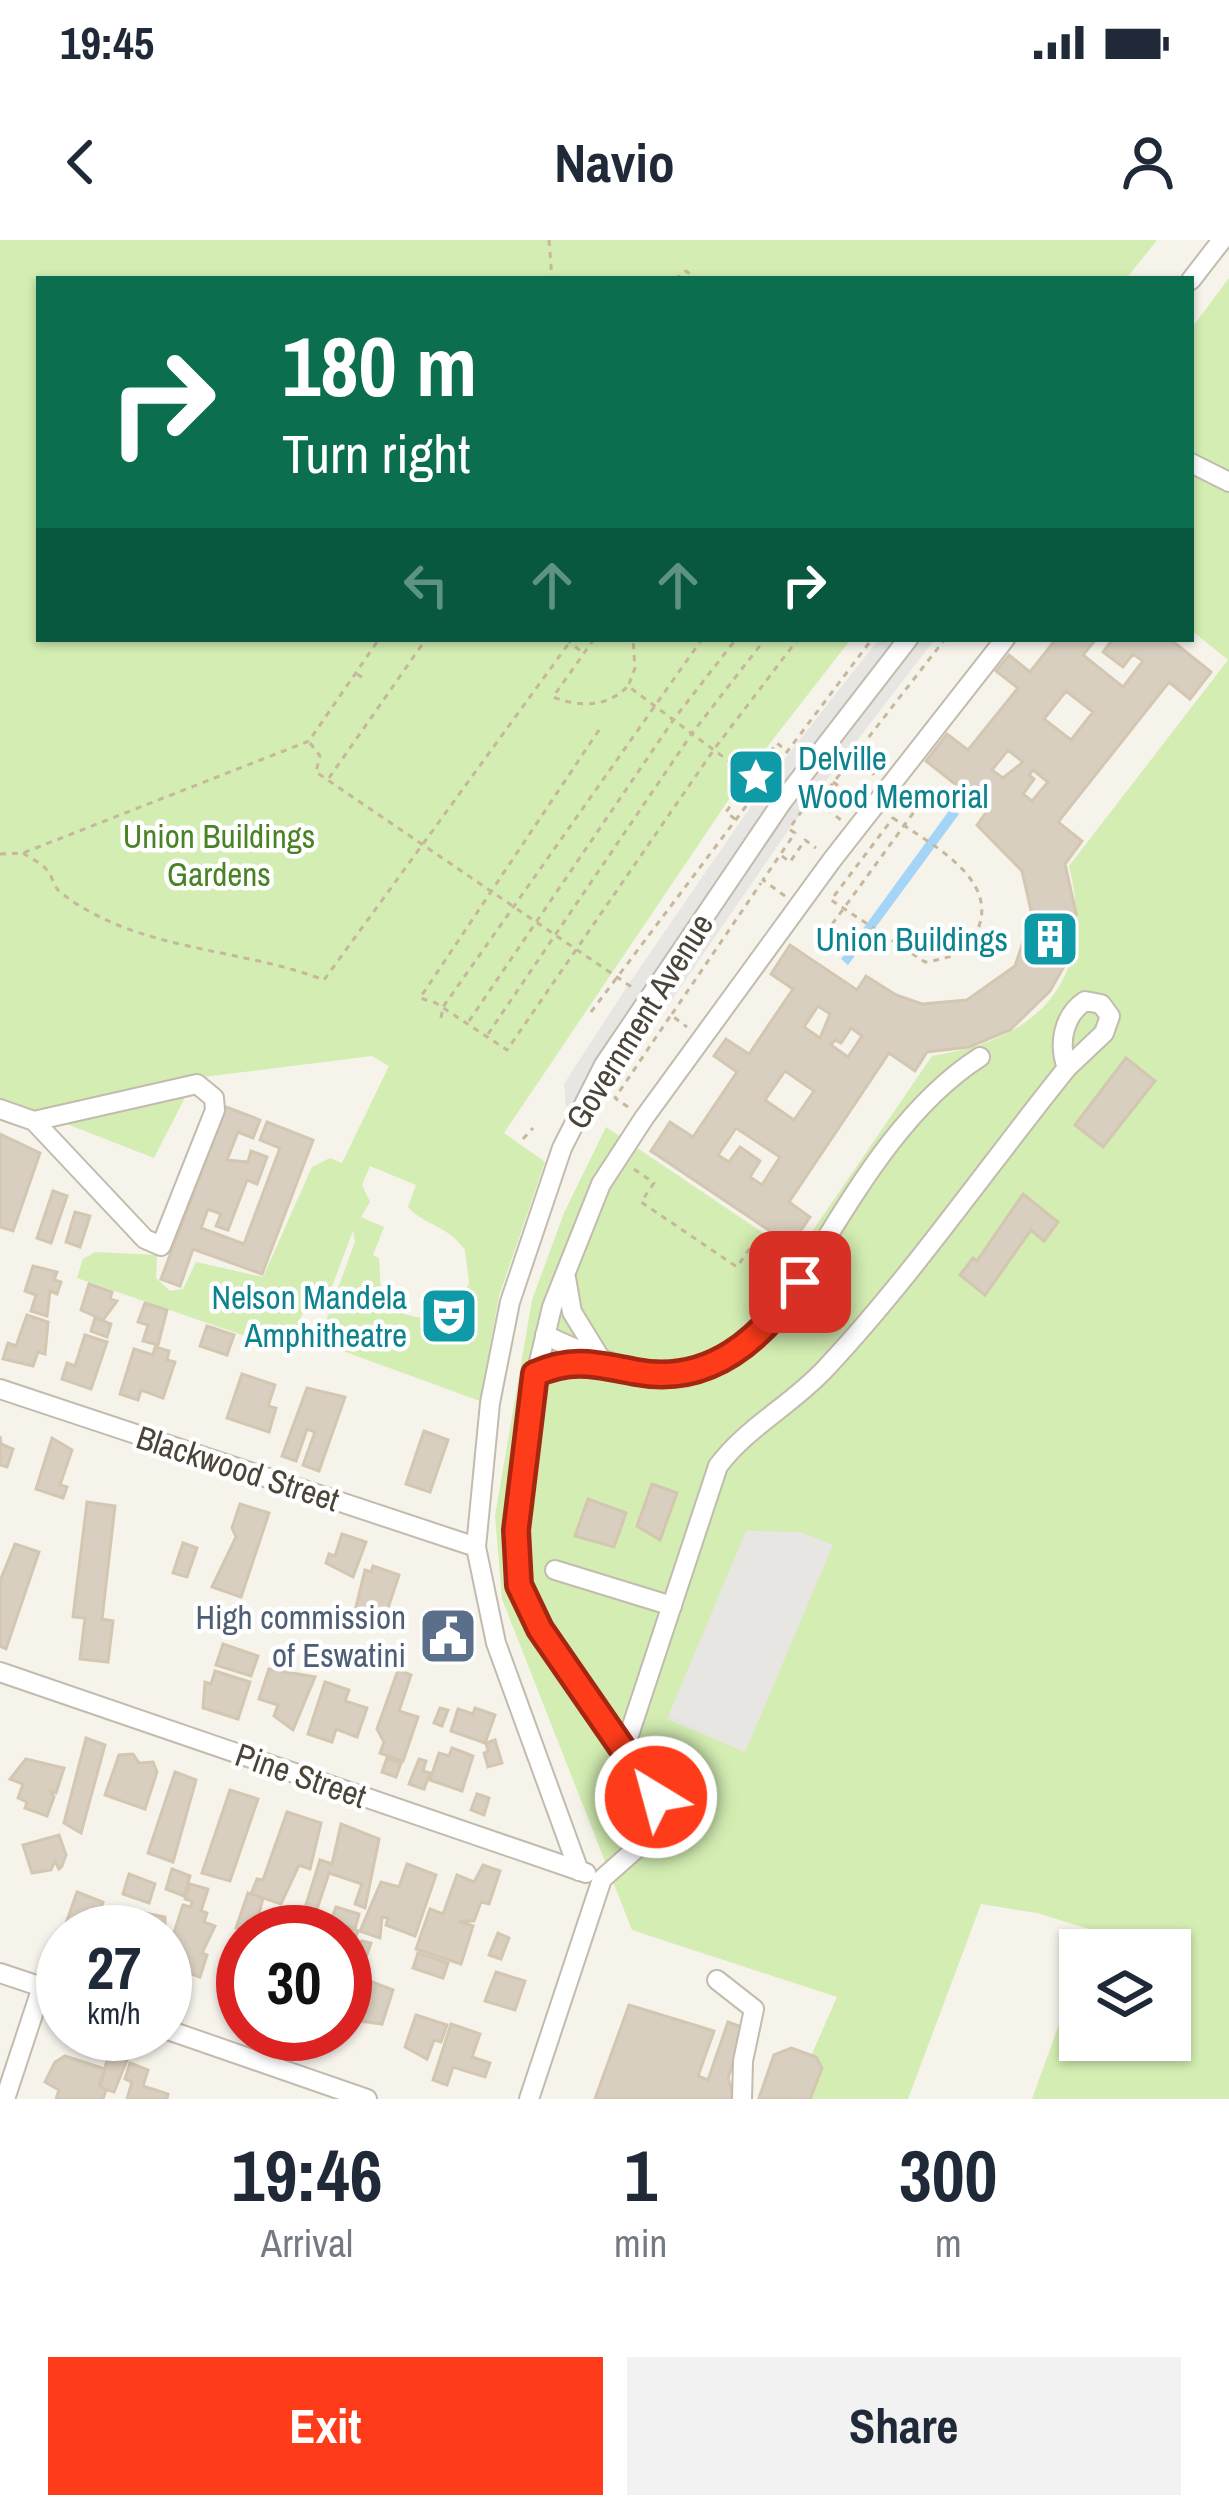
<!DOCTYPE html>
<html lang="en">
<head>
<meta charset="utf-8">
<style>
	body { margin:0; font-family:"Archivo Narrow",sans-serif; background:#f2f2f3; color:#1f2937; height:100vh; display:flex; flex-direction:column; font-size:45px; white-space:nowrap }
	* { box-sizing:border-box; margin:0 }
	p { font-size:39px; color:#747a83 }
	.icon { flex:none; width:66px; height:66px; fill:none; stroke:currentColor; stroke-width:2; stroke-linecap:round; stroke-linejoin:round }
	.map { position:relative; height:1859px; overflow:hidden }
	.sheet { display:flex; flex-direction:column; background:#fff; flex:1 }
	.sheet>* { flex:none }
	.top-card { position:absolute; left:36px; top:36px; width:1158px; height:366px; border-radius:0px; box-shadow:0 3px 9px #0004; background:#0b6e4f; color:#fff; overflow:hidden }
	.tools { position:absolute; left:1059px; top:1689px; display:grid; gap:24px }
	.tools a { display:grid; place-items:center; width:132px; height:132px; border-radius:0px; background:#fff; box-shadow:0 3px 9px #0004; font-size:60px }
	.speed { position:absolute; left:36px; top:1665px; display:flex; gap:24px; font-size:60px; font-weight:700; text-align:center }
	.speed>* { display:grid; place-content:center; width:156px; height:156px; border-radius:50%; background:#fff; box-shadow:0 3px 9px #0004; line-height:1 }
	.speed small { font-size:30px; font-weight:400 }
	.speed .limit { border:18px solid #d22; background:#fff; color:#111 }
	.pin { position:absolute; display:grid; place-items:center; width:102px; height:102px; color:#fff; margin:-51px; border-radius:24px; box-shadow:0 6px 18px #0006 }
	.me { position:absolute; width:132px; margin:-66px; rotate:323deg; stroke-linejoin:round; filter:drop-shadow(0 0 9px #0008) }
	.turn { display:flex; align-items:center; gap:42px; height:252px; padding:0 48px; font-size:54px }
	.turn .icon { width:156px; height:156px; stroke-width:2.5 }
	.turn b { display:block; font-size:84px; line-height:102px }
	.lanes { display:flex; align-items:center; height:114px; padding:0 48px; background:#0003; justify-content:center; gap:60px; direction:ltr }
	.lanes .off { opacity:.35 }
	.eta { display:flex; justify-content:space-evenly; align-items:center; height:204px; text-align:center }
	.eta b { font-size:72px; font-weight:800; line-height:84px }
	.action { display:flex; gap:24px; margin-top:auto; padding:24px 48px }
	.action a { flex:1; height:138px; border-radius:0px; background:#ff3c1a; color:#fff; font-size:48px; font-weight:800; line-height:138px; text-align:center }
	.action a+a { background:#f2f2f3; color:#1f2937 }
	.status { display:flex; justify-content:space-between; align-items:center; height:84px; padding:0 60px; background:#fff; direction:ltr }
	.status svg { height:33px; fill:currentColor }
	header { display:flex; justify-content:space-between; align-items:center; height:156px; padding:0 48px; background:#fff; font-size:54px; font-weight:800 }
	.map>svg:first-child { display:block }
</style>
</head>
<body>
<div class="status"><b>19:45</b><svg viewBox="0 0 49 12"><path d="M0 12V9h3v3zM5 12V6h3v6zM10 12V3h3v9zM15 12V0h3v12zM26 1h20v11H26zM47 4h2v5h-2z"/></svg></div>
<header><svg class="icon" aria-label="back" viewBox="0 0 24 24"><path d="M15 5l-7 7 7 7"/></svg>Navio<svg class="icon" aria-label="person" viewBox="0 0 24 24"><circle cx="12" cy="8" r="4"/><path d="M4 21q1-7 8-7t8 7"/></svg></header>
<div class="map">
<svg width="1229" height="1859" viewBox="0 0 1229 1859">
	<rect width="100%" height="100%" fill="#f6f3eb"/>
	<g fill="#d3edb2" fill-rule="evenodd">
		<path d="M0 0H1157L1126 39H39V399H851L746 534 504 893 545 922 499 1056 480 1161 318 1102 355 1002 353 991 331 1049 318 1047 309 1056 291 1104 271 1105 77 1038 83 1019 95 1012 157 1015 156 1038 170 1051 183 1049 196 1022 263 1037 312 927 330 918 342 923 389 826 372 816 195 838 154 918 0 858ZM370 926 416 945 408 967C422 984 449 986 465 1010L469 1043C453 1084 406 1090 381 1053L379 1018 373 1015 384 987 361 977 370 962 362 945Z"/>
		<path d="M1229 38V1859H1032L1080 1726V1800H1170V1710H1086L1092 1690 1037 1673 981 1664 908 1859H792L837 1757 632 1690 502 1359 495 1276 532 1060 564 973 606 887 796 1015 932 816C1041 799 1097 739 1069 626L1228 420 1191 390V89Z"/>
	</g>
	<g fill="#e8e6e3">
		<polygon points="879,399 935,399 789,589 597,869 566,868 564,844 628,745 775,531"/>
		<polygon points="746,1291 800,1292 833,1305 745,1512 667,1479"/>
	</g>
	<polygon fill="#a5d5f6" points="951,568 959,574 848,725 841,719"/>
	<g fill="#d9cfc0" stroke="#d4c7b2" stroke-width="3" fill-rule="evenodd">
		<path d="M1056 399H1096L1083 415 1123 447 1143 421 1133 414 1123 427 1103 412 1113 399H1170L1211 432 1190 459 1169 442 1058 582 1082 601 1065 624 1076 673 1067 721 1050 751 1010 790 969 807 927 812 915 831 889 813 789 962 810 977 791 1005 651 911 670 882 693 897 737 832 714 816 726 799 749 814 793 749 771 734 790 705 857 750 866 736 896 755 922 764 967 760 1015 726 1032 675 1022 631 977 585 988 570 926 521 947 494 968 510 1018 448 996 431 1009 415 1030 432ZM1066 451 1093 472 1071 500 1044 479ZM1008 510 1023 522 1003 538 992 530ZM1033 530 1048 542 1032 561 1023 554 1034 539 1029 535ZM818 766 830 774 820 798 804 787ZM851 788 862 796 848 817 831 805 835 800 841 803ZM785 831 814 851 794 880 765 860ZM736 888 780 917 762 945 750 937 760 921 740 907 729 922 718 915Z"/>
		<polygon points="1126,818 1155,841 1103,907 1075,885"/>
		<polygon points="226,867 260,880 253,898 238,892 227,920 248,922 251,911 267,917 257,944 247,940 228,990 216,986 221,974 208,969 201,988 244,1004 280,908 260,900 267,882 313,900 262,1034 193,1009 180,1046 161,1039"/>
		<polygon points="0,894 40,913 13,991 0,987"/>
		<polygon points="53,951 67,956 51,1003 37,998"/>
		<polygon points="1023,954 1058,982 1044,1001 1031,990 985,1055 960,1035 973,1018 977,1021"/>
		<polygon points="75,972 90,976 80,1007 66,1002"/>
		<polygon points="33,1026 57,1032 54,1040 61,1042 57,1054 50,1051 47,1076 31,1071 36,1055 25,1051"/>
		<polygon points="89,1044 112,1052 110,1059 117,1061 103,1080 81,1070"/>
		<polygon points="145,1063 167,1070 158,1105 143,1101 148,1085 138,1082"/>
		<polygon points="27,1075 48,1082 45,1114 38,1112 33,1126 3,1119 8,1103 16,1106"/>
		<polygon points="95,1078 111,1084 107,1097 91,1091"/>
		<polygon points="207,1086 234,1095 227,1115 200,1106"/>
		<polygon points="85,1095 107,1102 91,1149 62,1139 67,1123 75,1126"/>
		<polygon points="155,1107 169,1111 167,1120 175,1122 163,1158 141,1150 138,1160 120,1154 134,1109 153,1115"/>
		<polygon points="242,1134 275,1145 268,1166 276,1168 269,1192 227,1178"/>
		<polygon points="307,1148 345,1157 319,1231 303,1225 315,1192 307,1189 296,1221 282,1216"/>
		<polygon points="424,1191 448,1200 430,1252 406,1244"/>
		<polygon points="0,1196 1,1204 13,1209 7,1227 0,1225"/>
		<polygon points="52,1198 72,1210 60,1245 67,1247 63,1258 36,1249"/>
		<polygon points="652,1244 677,1253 660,1300 637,1286"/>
		<polygon points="588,1259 626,1273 614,1307 575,1296"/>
		<polygon points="87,1262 115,1266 102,1379 113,1381 108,1422 80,1419 85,1378 73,1377"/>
		<polygon points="240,1264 269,1273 241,1357 212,1347 236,1297 232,1288"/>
		<polygon points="342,1294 366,1302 353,1337 326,1323 329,1314 335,1316"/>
		<polygon points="183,1303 197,1308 187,1337 173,1333"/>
		<polygon points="15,1304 39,1312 6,1409 0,1406 0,1341"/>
		<polygon points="373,1326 399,1335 385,1377 356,1367 365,1330 371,1332"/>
		<polygon points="223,1404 258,1416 251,1436 216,1425"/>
		<polygon points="269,1429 315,1437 293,1490 274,1476 278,1465 259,1459"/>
		<polygon points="398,1430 411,1435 399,1471 418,1477 403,1521 380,1513 384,1502 377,1489"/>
		<polygon points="215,1431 250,1442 238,1479 203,1468 205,1442 211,1444"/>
		<polygon points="325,1442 349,1450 345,1461 367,1468 357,1497 336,1489 332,1502 308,1494"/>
		<polygon points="440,1468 448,1470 442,1486 434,1483"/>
		<polygon points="475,1468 495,1475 485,1503 451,1491 458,1469 473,1474"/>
		<polygon points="86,1498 105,1505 81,1593 64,1583"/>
		<polygon points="495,1500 502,1523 488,1527 484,1513 488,1511 486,1503"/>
		<polygon points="452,1508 473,1516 462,1551 430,1540 439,1513 449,1516"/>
		<polygon points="133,1514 139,1523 153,1522 157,1532 145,1569 105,1555 119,1515"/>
		<polygon points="387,1518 401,1523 396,1537 382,1532"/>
		<polygon points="26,1519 64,1528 56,1553 50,1551 54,1557 47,1576 25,1568 27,1562 18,1558 23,1544 10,1539"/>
		<polygon points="419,1519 426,1521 423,1531 430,1533 424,1549 409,1544"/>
		<polygon points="175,1532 196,1540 173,1622 148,1613"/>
		<polygon points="637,1532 645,1544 623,1558 616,1547"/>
		<polygon points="230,1550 258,1559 230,1641 202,1633"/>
		<polygon points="477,1554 489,1558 484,1575 471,1570"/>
		<polygon points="287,1572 321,1583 310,1629 299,1625 281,1664 251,1654 257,1639 263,1640"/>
		<polygon points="341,1584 379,1599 365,1668 355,1664 362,1644 329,1633 315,1675 304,1671 320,1620 332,1624"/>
		<polygon points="59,1595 66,1615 62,1626 59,1629 55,1621 51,1630 32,1633 23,1605"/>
		<polygon points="407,1624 436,1635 415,1696 386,1685 388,1678 382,1677 380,1698 360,1691 381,1642 399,1647"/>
		<polygon points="483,1625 500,1631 489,1664 481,1662 474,1681 459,1681 473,1686 461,1724 416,1709 430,1669 443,1674 457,1635 474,1642"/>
		<polygon points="172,1629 190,1636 184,1656 166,1649"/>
		<polygon points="129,1634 155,1644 149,1663 123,1654"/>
		<polygon points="190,1644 208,1649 201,1671 207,1673 204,1682 215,1686 202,1713 207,1715 200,1737 189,1733 172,1760 165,1757 165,1718 176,1708 170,1705 183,1665 191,1667 192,1661 185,1659"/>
		<polygon points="77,1652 103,1662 92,1692 64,1689"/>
		<polygon points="248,1653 263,1658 259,1674 272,1686 271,1692 236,1688"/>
		<polygon points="336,1667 359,1674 355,1689 331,1681"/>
		<polygon points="134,1671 165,1677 165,1693 123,1692"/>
		<polygon points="333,1682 358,1691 345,1726 345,1692 330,1692"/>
		<polygon points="498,1693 509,1698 501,1719 489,1715"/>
		<polygon points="362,1701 371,1703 359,1737 393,1750 382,1784 352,1780 354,1775 345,1771 357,1737 346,1733 355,1705"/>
		<polygon points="418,1713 448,1723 443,1738 413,1728"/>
		<polygon points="496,1732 525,1741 515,1770 485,1761"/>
		<polygon points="629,1765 714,1791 698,1836 708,1840 728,1782 744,1788 728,1838 735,1859 595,1859"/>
		<polygon points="416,1775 447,1785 441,1802 434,1800 427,1819 405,1807"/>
		<polygon points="451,1784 480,1794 472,1817 490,1823 485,1837 453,1827 447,1845 433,1840"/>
		<polygon points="110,1808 129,1815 114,1852 100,1848"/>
		<polygon points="791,1808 816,1817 822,1828 810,1859 759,1858 774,1815"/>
		<polygon points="65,1816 105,1829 99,1845 106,1850 103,1859 56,1859 59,1850 45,1842 55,1822"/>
		<polygon points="130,1823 148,1830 143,1846 168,1854 167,1859 127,1859 132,1842 125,1839"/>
	</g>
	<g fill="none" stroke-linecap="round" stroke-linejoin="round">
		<g stroke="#c3bbad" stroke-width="22">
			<g id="minor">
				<polyline points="1191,40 1222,0"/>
				<polyline points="1191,223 1229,242"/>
				<polyline points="0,869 34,881 145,999 161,1006 215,870 214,858 197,844 34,881"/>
				<polyline points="566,1038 572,1072 602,1121"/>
				<path d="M545 1095C638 1138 693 1158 775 1079 836 990 888 876 980 817"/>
				<polyline points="535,1134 568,1122 594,1122"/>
				<polyline points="0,1149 476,1307"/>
				<polyline points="555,1330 672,1366"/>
				<polyline points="0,1432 586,1633"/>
				<path d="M623 1513 718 1226C748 1186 792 1165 826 1128 913 1035 987 927 1067 828L1104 793 1110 776 1101 764 1085 761C1063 776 1058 804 1067 828"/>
				<polyline points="579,1631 496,1403 476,1307 490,1163 510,1062 562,908 604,825 782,562 908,399"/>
				<polyline points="0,1733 63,1754"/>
				<polyline points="717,1740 754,1769 743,1821 742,1859"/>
				<polyline points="165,1789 367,1859"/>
				<polyline points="5,1859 42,1747"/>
				<polyline points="529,1859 602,1639 646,1600 658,1571 645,1535 630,1524 540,1389 519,1345 516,1290 531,1156 552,1067 601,944 644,878 832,620 1005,399"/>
			</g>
		</g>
		<g stroke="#c6b79d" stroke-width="3" stroke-dasharray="6 6" stroke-linecap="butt">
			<polyline points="549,0 552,39"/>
			<polyline points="675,39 686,31 697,39"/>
			<polyline points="520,399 522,399"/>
			<polyline points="566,399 583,413"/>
			<path d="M594 399 553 457C579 467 607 468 628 446L730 522"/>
			<polyline points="663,402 666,399"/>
			<polyline points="357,434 366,440"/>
			<polyline points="629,444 635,428 633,399"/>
			<polyline points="599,490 420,758 436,763 507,810 715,508 798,399"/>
			<polyline points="310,503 320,516 316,532 633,748"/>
			<polyline points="854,516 945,399"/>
			<polyline points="329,538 426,399"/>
			<polyline points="833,542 843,549 828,570 841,580"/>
			<path d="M893 578C928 603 999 637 978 689 969 713 948 719 925 722L831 660Z"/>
			<polyline points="735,579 726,572 744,547 730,522 757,529 777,503 784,509"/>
			<path d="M23 613C30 618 41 623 46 629 53 636 53 646 60 652 136 712 239 707 324 740L572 399"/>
			<polyline points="0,614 23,613 309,501 379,399"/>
			<polyline points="782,616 790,622 805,600 816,608"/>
			<polyline points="785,656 763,640 795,593 789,589 811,558 818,563 852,518 876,536"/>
			<polyline points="825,694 930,550"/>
			<polyline points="591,772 872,399"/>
			<polyline points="672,774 761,643"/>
			<polyline points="441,778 443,767 702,399"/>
			<polyline points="469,781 674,479 736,399"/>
			<polyline points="488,794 693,492 765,399"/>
			<polyline points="628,867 615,858 671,775 687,787"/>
			<polyline points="523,899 533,888"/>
			<polyline points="634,929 654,943 641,962 737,1027 750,1008 785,1032"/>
		</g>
		<use href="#minor" stroke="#fff" stroke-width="18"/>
	</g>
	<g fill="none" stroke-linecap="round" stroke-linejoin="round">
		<g stroke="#a62711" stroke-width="30">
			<path id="route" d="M656 1557 540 1389 519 1345 516 1290 535 1134C574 1117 597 1125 636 1132 710 1146 762 1099 800 1042"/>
		</g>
		<use href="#route" stroke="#ff3c1a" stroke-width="21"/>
	</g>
	<defs>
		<g id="sight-square" transform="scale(3)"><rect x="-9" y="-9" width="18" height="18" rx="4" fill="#0f9aa8" stroke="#fff"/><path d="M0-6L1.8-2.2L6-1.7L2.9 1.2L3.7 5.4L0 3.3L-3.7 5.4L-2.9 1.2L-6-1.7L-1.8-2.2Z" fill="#fff"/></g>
		<g id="building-square" transform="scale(3)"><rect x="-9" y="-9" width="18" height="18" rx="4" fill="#0f9aa8" stroke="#fff"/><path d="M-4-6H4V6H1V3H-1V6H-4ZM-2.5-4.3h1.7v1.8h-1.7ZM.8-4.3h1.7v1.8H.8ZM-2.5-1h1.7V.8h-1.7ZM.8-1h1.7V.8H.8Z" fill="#fff"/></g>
		<g id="theatre-square" transform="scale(3)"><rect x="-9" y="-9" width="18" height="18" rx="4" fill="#0f9aa8" stroke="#fff"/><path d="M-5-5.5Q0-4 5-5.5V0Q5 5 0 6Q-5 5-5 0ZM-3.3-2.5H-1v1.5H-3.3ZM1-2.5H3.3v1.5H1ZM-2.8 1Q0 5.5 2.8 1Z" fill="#fff"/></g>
		<g id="civic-square" transform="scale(3)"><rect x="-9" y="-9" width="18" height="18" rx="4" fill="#5c6f8a" stroke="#fff"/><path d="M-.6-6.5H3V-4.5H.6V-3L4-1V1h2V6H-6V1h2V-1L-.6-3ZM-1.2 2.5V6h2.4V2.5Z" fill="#fff"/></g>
	</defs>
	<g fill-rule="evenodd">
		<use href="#sight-square" x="756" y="537"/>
		<use href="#building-square" x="1050" y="699"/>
		<use href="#theatre-square" x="449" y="1076"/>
		<use href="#civic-square" x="448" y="1396"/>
	</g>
	<g text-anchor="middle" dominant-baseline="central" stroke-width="9" stroke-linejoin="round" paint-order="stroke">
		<g font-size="33" fill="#0d838f" stroke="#fff" text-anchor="end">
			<text x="798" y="518" text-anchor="start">Delville<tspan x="798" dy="38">Wood Memorial</tspan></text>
			<text x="1008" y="699">Union Buildings</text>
			<text x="407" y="1057">Nelson Mandela<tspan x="407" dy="38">Amphitheatre</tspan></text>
		</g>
		<g font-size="33" fill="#498326" stroke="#fff">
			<text x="219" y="596">Union Buildings<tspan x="219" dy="38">Gardens</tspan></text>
		</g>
		<g font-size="33" fill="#4c4438" stroke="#fff">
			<text transform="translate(639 781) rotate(-58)">Government Avenue</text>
			<text transform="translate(238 1228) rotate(18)">Blackwood Street</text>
			<text transform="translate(301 1535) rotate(19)">Pine Street</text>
		</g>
		<g font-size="33" fill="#4e5e75" stroke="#fff" text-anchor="end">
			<text x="406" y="1377">High commission<tspan x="406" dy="38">of Eswatini</tspan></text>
		</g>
	</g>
</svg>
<div class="tools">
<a><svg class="icon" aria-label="layers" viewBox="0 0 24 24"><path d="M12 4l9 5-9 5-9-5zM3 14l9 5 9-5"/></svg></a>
</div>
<div class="speed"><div>27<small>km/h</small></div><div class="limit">30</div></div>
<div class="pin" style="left:800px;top:1042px;background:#d93025"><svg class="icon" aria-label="arrive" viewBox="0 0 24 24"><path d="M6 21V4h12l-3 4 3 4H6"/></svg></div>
<svg class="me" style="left:656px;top:1557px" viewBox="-20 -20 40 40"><circle r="17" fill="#ff3c1a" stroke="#fff" stroke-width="3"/><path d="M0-11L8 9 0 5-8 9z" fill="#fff"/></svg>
<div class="top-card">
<div class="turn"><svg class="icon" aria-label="right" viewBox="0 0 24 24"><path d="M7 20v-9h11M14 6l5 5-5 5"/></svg><div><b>180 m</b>Turn right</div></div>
<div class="lanes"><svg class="icon off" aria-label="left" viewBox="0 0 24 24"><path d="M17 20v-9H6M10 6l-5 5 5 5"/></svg><svg class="icon off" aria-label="ahead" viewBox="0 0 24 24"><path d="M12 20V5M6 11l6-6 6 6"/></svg><svg class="icon off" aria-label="ahead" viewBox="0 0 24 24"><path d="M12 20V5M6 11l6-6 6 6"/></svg><svg class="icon" aria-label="right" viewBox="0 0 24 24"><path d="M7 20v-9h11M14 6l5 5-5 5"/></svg></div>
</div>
</div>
<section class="sheet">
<div class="eta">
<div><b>19:46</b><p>Arrival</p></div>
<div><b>1</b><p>min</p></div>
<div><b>300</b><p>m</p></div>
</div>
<div class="action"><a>Exit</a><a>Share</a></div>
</section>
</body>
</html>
